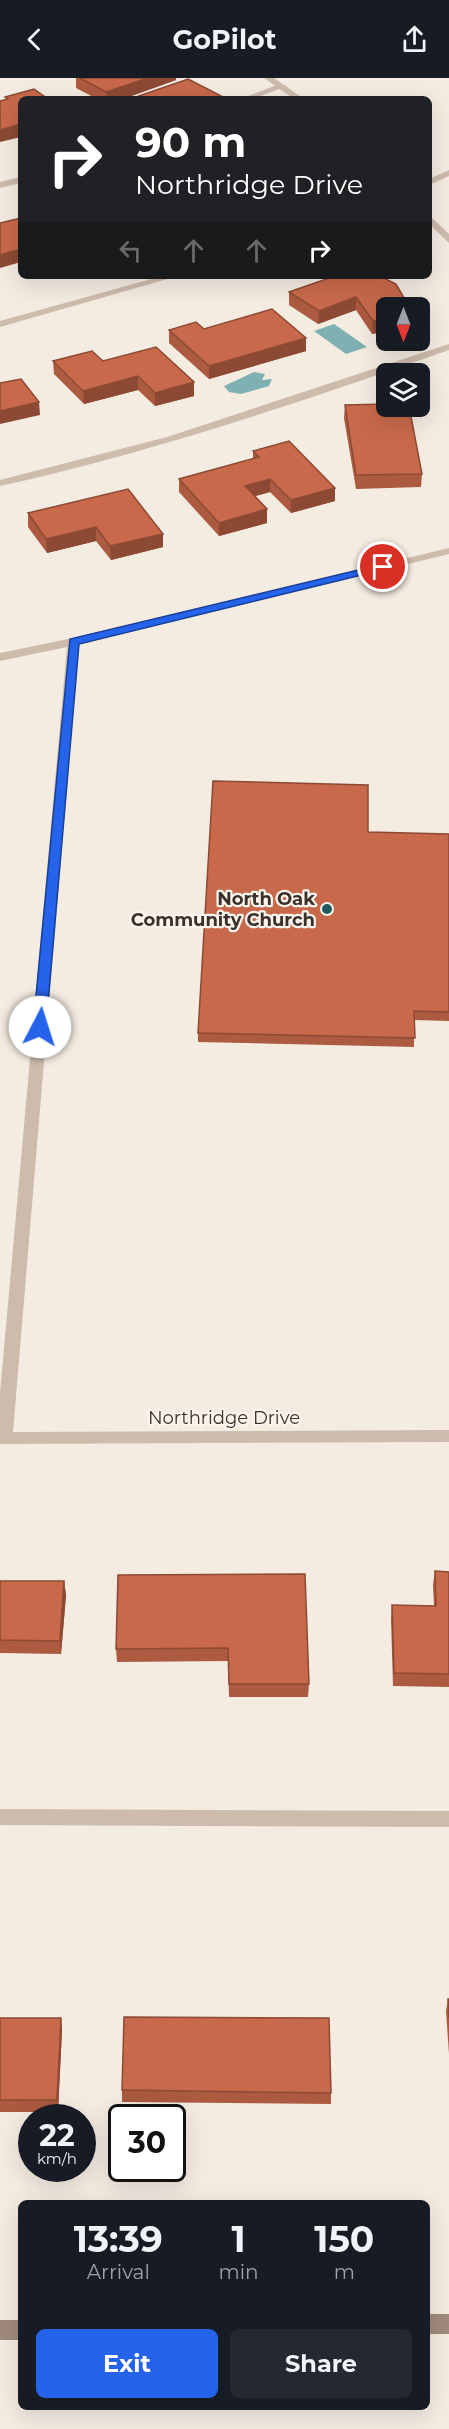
<!DOCTYPE html>
<html lang="en">
<head>
<meta charset="utf-8">
<style>
	body { margin:0; font-family:Montserrat,sans-serif; background:#242831; color:#f1f3f6; height:100vh; display:flex; flex-direction:column; font-size:22px; white-space:nowrap }
	* { box-sizing:border-box; margin:0 }
	p { font-size:20px; color:#9ea1a6 }
	.icon { flex:none; width:33px; height:33px; fill:none; stroke:currentColor; stroke-width:2; stroke-linecap:round; stroke-linejoin:round }
	.map { position:relative; flex:1; overflow:hidden }
	.side { position:absolute; left:18px; top:2122px; width:412px; height:210px; display:flex; flex-direction:column; background:#171b24; border-radius:9px; box-shadow:0 6px 24px #0002 }
	.side>* { flex:none }
	.top-card { position:absolute; left:18px; top:18px; width:414px; height:183px; border-radius:9px; box-shadow:0 6px 24px #0002; background:#202124; color:#fff; overflow:hidden }
	.needle { width:39px; rotate:180deg }
	.buttons { position:absolute; left:376px; top:219px; display:grid; gap:12px }
	.buttons a { display:grid; place-items:center; width:54px; height:54px; border-radius:9px; background:#171b24; box-shadow:0 6px 24px #0002; font-size:30px }
	.speed { position:absolute; left:18px; top:2026px; display:flex; gap:12px; font-size:30px; font-weight:700; text-align:center }
	.speed>* { display:grid; place-content:center; width:78px; height:78px; border-radius:50%; background:#171b24; box-shadow:0 6px 24px #0002; line-height:1 }
	.speed small { font-size:15px; font-weight:400 }
	.speed .limit { border:3px solid #111; border-radius:9px; background:#fff; color:#111 }
	.pin { position:absolute; display:grid; place-items:center; width:51px; height:51px; color:#fff; margin:-26px; border:3px solid #fff; border-radius:50%; box-shadow:0 2px 6px #0007 }
	.me { position:absolute; width:66px; margin:-33px; rotate:5deg; stroke-linejoin:round; filter:drop-shadow(0 0 4px #0008) }
	.turn { display:flex; align-items:center; gap:21px; height:126px; padding:0 18px; font-size:27px }
	.turn .icon { width:78px; height:78px; stroke-width:2.5 }
	.turn b { display:block; font-size:42px; line-height:51px }
	.lanes { display:flex; align-items:center; height:57px; padding:0 18px; background:#0003; justify-content:center; gap:30px; direction:ltr }
	.lanes .off { opacity:.35 }
	.eta { display:flex; justify-content:space-evenly; align-items:center; height:102px; text-align:center }
	.eta b { font-size:36px; font-weight:700; line-height:42px }
	.action { display:flex; gap:12px; margin-top:auto; padding:12px 18px }
	.action a { flex:1; height:69px; border-radius:9px; background:#2563eb; color:#fff; font-size:24px; font-weight:700; line-height:69px; text-align:center }
	.action a+a { background:#242831; color:#f1f3f6 }
	header { display:flex; justify-content:space-between; align-items:center; height:78px; padding:0 18px; background:#171b24; font-size:27px; font-weight:700 }
	.map>svg:first-child { display:block }
</style>
</head>
<body>
<header><svg class="icon" aria-label="back" viewBox="0 0 24 24"><path d="M15 5l-7 7 7 7"/></svg>GoPilot<svg class="icon" aria-label="share" viewBox="0 0 24 24"><path d="M12 15V3M7 8l5-5 5 5M5 13v7h14v-7"/></svg></header>
<div class="map">
<svg width="449" height="2351" viewBox="0 0 449 2351">
	<rect width="100%" height="100%" fill="#f4ebe1"/>
	<g fill="#7fb0b2">
		<polygon points="334,246 367,269 346,276 314,253"/>
		<polygon points="254,294 265,296 262,302 272,301 269,308 241,316 229,314 224,308"/>
	</g>
	<g fill="none" stroke-linecap="round" stroke-linejoin="round">
		<g fill="#cdbbac" fill-rule="evenodd">
			<polygon points="280,6 287,8 253,21 240,21"/>
			<polygon points="21,99 21,105 0,110 0,104"/>
			<path d="M449 266V272C301 324 153 374 0 408V402L167 359Z"/>
			<polygon points="0,1731 449,1733 449,1749 0,1747"/>
		</g>
		<g fill="#cdbbac" fill-rule="evenodd">
			<polygon points="264,0 274,0 304,21 294,21"/>
			<polygon points="449,92 449,98 429,107 429,101"/>
			<polygon points="429,137 449,156 449,165 429,146"/>
			<polygon points="162,198 178,198 0,249 0,243"/>
			<polygon points="449,470 449,476 79,566 13,1354 449,1352 449,1364 0,1366 0,1315 67,569 0,583 0,575 73,560"/>
		</g>
		<g fill="#a18a7d" fill-rule="evenodd">
			<rect x="428" y="2236" width="21" height="20"/>
			<rect x="0" y="2242" width="21" height="20"/>
		</g>
	</g>
	<g fill="#ac5a40">
		<polygon points="76,0 176,0 176,2 123,21 97,21 76,10"/>
		<polygon points="380,198 372,256 356,232 318,246 289,227 289,214"/>
		<polygon points="169,252 306,273 209,301 169,265"/>
		<polygon points="53,283 103,283 194,304 194,318 155,328 138,312 84,326 54,296"/>
		<polygon points="345,327 422,396 421,409 356,411 344,340"/>
		<polygon points="253,373 335,423 291,435 270,414 255,418 267,431 267,445 219,458 179,414 179,401 253,381"/>
		<polygon points="128,411 163,469 111,482 96,463 47,475 28,449 28,435"/>
		<polygon points="368,754 449,756 449,943 414,942 414,969 198,964 198,955"/>
		<polygon points="435,1493 449,1494 449,1609 393,1608 391,1541 392,1527 434,1528 433,1507"/>
		<polygon points="118,1497 309,1606 308,1619 229,1619 228,1583 117,1584 116,1571"/>
		<polygon points="0,1503 64,1503 66,1517 61,1576 0,1575"/>
		<polygon points="448,1921 449,1921 449,1976 446,1933"/>
		<polygon points="0,1940 61,1940 62,1952 58,2034 0,2034"/>
		<polygon points="122,2012 331,2015 331,2026 122,2024"/>
	</g>
	<g fill="#8c4a34">
		<polygon points="148,0 176,0 176,2 123,21 107,21 106,14"/>
		<polygon points="21,46 21,59 0,64 0,52"/>
		<polygon points="21,171 21,184 0,190 0,177"/>
		<polygon points="356,219 356,232 318,246 319,233"/>
		<polygon points="387,241 387,254 372,256 373,243"/>
		<polygon points="306,260 306,273 209,301 209,288"/>
		<polygon points="138,298 138,312 84,326 83,313"/>
		<polygon points="194,304 194,318 155,328 155,315"/>
		<polygon points="39,324 40,337 0,346 0,333"/>
		<polygon points="270,401 270,414 245,421 245,408"/>
		<polygon points="335,410 335,423 291,435 291,422"/>
		<polygon points="267,431 267,445 219,458 219,445"/>
		<polygon points="96,449 96,463 47,475 46,461"/>
		<polygon points="163,456 163,469 111,482 110,468"/>
		<polygon points="64,1503 66,1517 61,1576 60,1563"/>
		<polygon points="61,1940 62,1952 58,2034 57,2022"/>
	</g>
	<g fill="#c8694b" stroke="#8c4a34" stroke-width="1.5">
		<polygon points="80,0 148,0 106,14"/>
		<polygon points="188,1 221,18 214,21 144,21 139,18"/>
		<polygon points="34,11 48,21 21,21 21,46 0,52 0,23 8,21 5,19"/>
		<polygon points="21,140 21,171 0,177 0,145"/>
		<polygon points="335,198 380,198 396,206 410,230 387,230 387,241 373,243 356,219 319,233 289,214"/>
		<polygon points="272,231 306,260 209,288 169,252 196,244 204,251"/>
		<polygon points="156,269 194,304 155,315 138,298 83,313 53,283 92,273 103,283"/>
		<polygon points="21,301 39,324 0,333 0,305"/>
		<polygon points="387,326 387,328 409,328 422,396 356,397 345,327"/>
		<polygon points="289,363 335,410 291,422 270,401 245,408 267,431 219,445 179,401 259,379 253,373"/>
		<polygon points="128,411 163,456 110,468 96,449 46,461 28,435"/>
		<polygon points="213,703 368,707 368,754 449,756 449,934 414,933 415,960 198,955"/>
		<polygon points="435,1493 449,1494 449,1596 394,1595 392,1527 436,1528"/>
		<polygon points="305,1496 309,1606 229,1606 228,1570 116,1571 118,1497"/>
		<polygon points="0,1503 64,1503 60,1563 0,1562"/>
		<polygon points="448,1921 449,1921 449,1940"/>
		<polygon points="124,1939 329,1940 331,2015 122,2012"/>
		<polygon points="0,1940 61,1940 57,2022 0,2022"/>
	</g>
	<polygon fill="#2563eb" stroke="#184099" stroke-width="1.5" points="383,486 388,489 386,491 79,566 46,949 40,953 35,952 33,949 70,561"/>
	<circle fill="#1f5a5e" stroke="#fbf5ee" stroke-width="2" cx="327" cy="831" r="6"/>
	<g text-anchor="middle" dominant-baseline="central" stroke-width="4.5" stroke-linejoin="round" paint-order="stroke">
		<g font-size="18" font-weight="bold" fill="#3b302b" stroke="#fbf5ee" text-anchor="end">
			<text x="315" y="821">North Oak<tspan x="315" dy="21">Community Church</tspan></text>
		</g>
		<g font-size="18" fill="#3b302b" stroke="#fbf5ee">
			<text x="224" y="1340">Northridge Drive</text>
		</g>
	</g>
</svg>
<div class="buttons">
<a><svg class="needle" viewBox="-14 -14 28 28"><path d="M0-13l5 13h-10z" fill="#e53935"/><path d="M0 13l5-13h-10z" fill="#9ea1a6"/></svg></a>
<a><svg class="icon" aria-label="layers" viewBox="0 0 24 24"><path d="M12 4l9 5-9 5-9-5zM3 14l9 5 9-5"/></svg></a>
</div>
<div class="speed"><div>22<small>km/h</small></div><div class="limit">30</div></div>
<div class="pin" style="left:383px;top:489px;background:#d93025"><svg class="icon" aria-label="arrive" viewBox="0 0 24 24"><path d="M6 21V4h12l-3 4 3 4H6"/></svg></div>
<svg class="me" style="left:40px;top:949px" viewBox="-20 -20 40 40"><circle r="19" fill="#fff"/><path d="M0-13L10 11 0 6-10 11z" fill="#2563eb"/></svg>
<div class="top-card">
<div class="turn"><svg class="icon" aria-label="right" viewBox="0 0 24 24"><path d="M7 20v-9h11M14 6l5 5-5 5"/></svg><div><b>90 m</b>Northridge Drive</div></div>
<div class="lanes"><svg class="icon off" aria-label="left" viewBox="0 0 24 24"><path d="M17 20v-9H6M10 6l-5 5 5 5"/></svg><svg class="icon off" aria-label="ahead" viewBox="0 0 24 24"><path d="M12 20V5M6 11l6-6 6 6"/></svg><svg class="icon off" aria-label="ahead" viewBox="0 0 24 24"><path d="M12 20V5M6 11l6-6 6 6"/></svg><svg class="icon" aria-label="right" viewBox="0 0 24 24"><path d="M7 20v-9h11M14 6l5 5-5 5"/></svg></div>
</div>
<section class="side">
<div class="eta">
<div><b>13:39</b><p>Arrival</p></div>
<div><b>1</b><p>min</p></div>
<div><b>150</b><p>m</p></div>
</div>
<div class="action"><a>Exit</a><a>Share</a></div>
</section>
</div>
</body>
</html>
